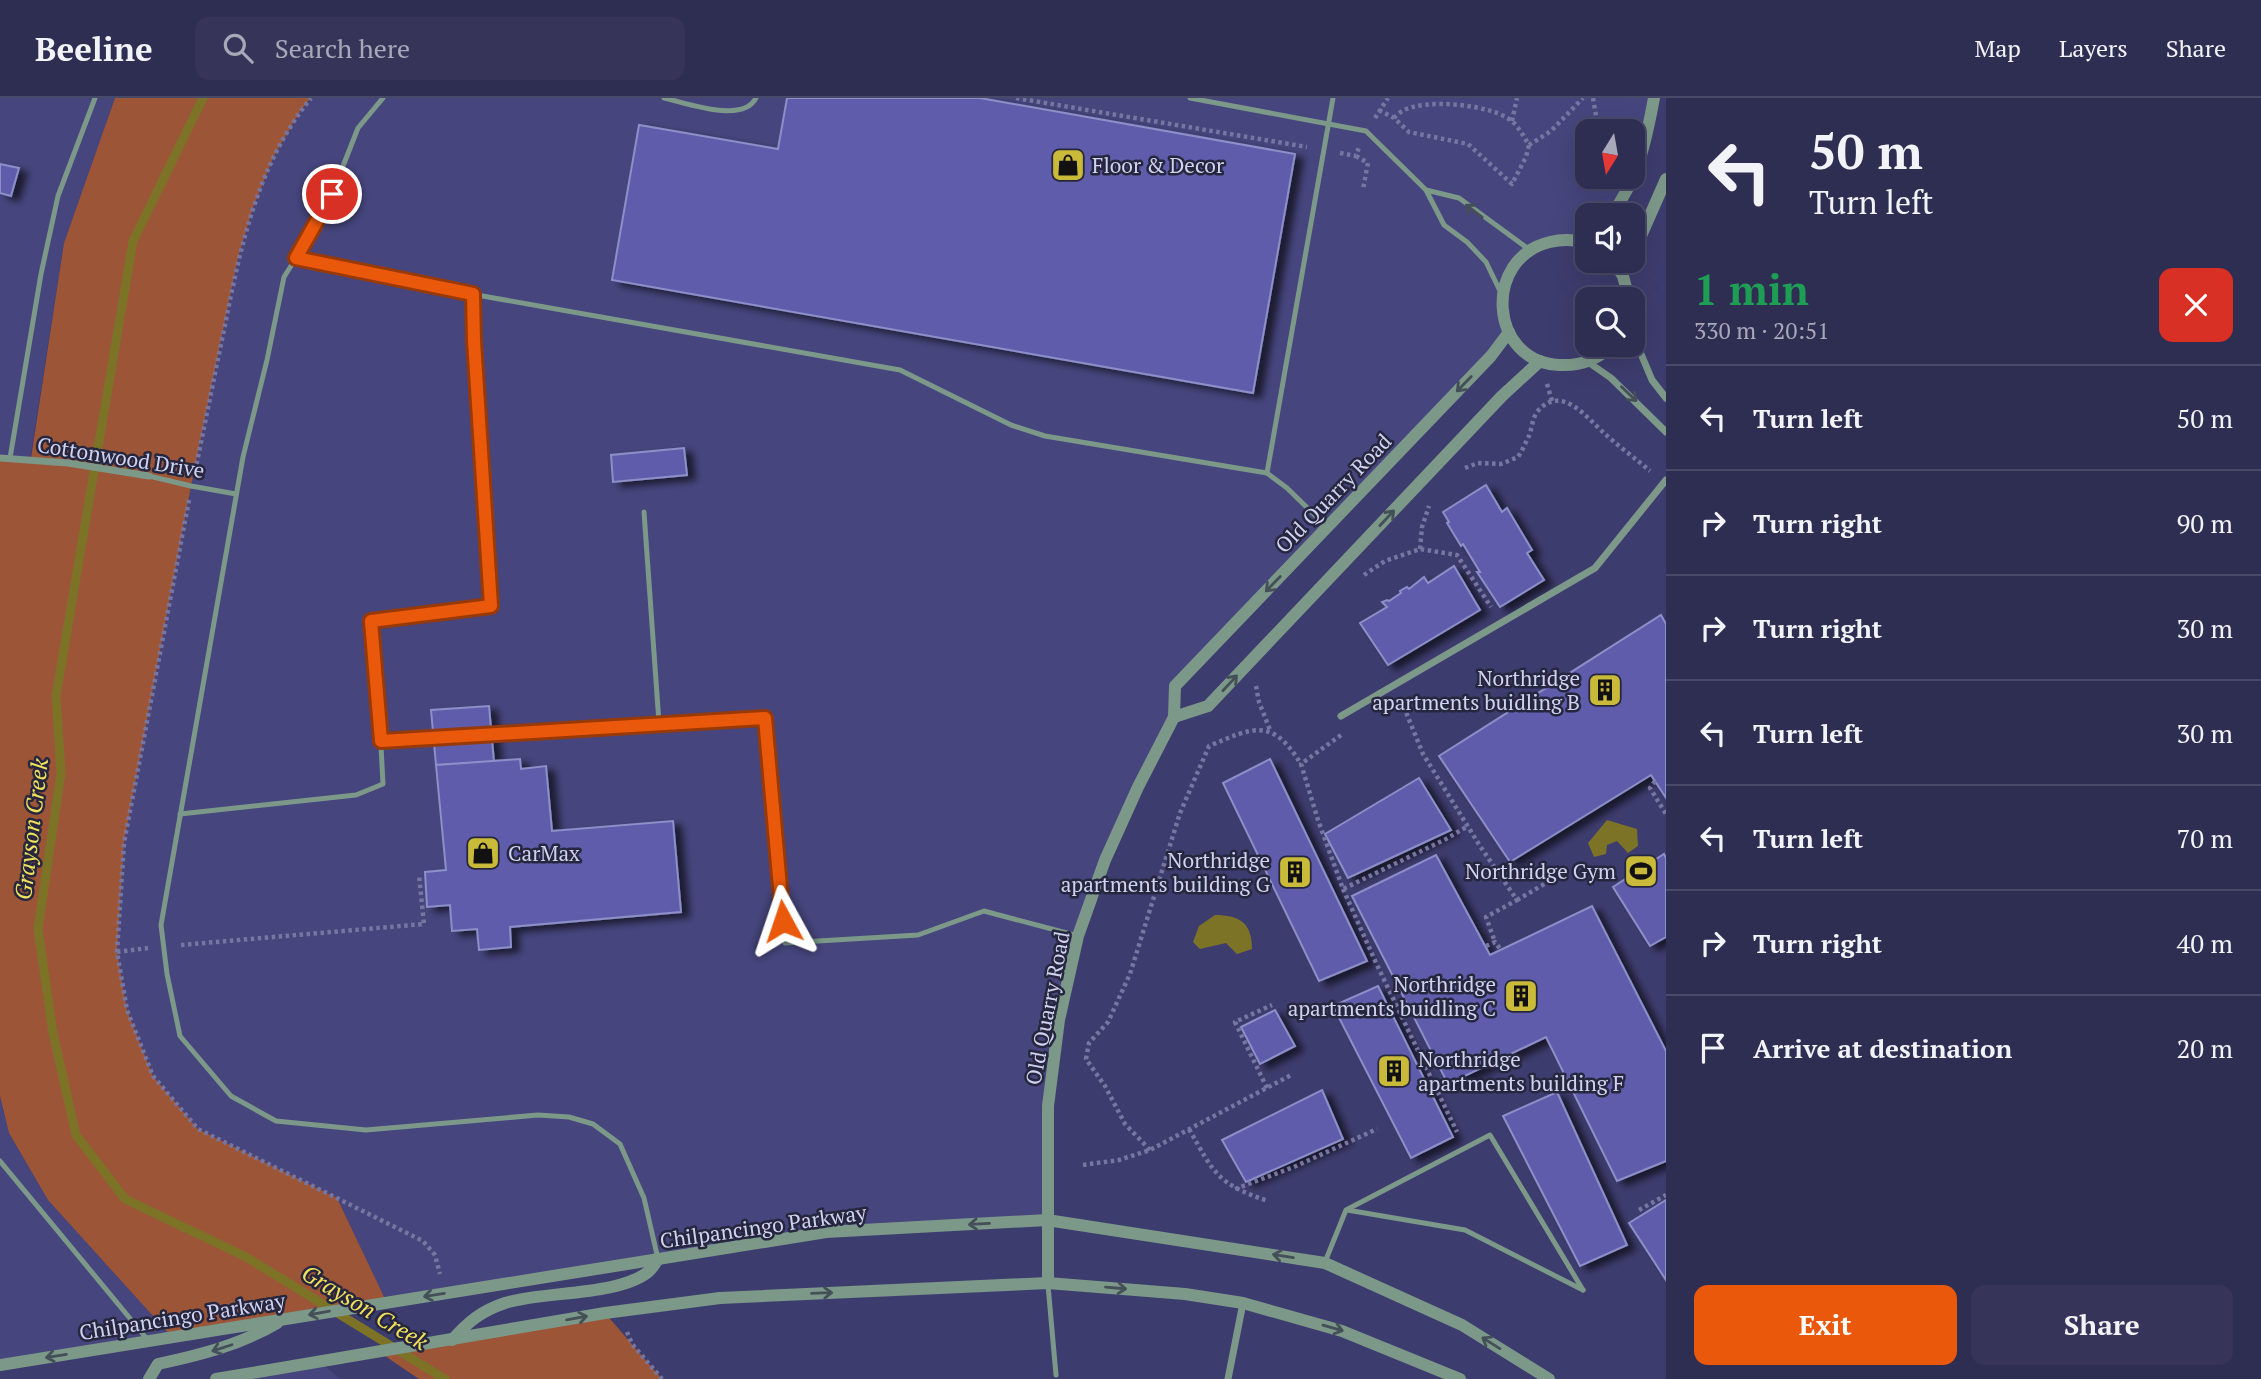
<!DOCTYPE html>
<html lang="en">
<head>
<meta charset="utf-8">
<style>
	body { margin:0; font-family:"PT Serif",serif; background:#363559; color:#f1f3f6; height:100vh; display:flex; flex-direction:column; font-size:26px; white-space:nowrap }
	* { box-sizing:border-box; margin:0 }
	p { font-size:23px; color:#a7a8b8 }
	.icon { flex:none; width:38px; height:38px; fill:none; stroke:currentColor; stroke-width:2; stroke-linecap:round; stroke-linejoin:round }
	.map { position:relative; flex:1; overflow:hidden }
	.details { display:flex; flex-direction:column; background:#2e2d52; width:595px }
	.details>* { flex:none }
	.top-card { background:#2e2d52; color:#f1f3f6; overflow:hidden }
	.needle { width:46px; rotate:191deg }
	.buttons { position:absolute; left:1575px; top:21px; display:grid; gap:14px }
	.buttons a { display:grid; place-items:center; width:70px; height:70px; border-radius:14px; background:#2e2d52; box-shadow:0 7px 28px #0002,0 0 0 2px #494969; font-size:35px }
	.pin { position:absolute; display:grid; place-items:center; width:60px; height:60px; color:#fff; margin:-30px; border:4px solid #fff; border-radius:50%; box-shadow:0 2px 7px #0007 }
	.me { position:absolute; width:77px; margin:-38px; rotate:355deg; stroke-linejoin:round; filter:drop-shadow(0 0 5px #0008) }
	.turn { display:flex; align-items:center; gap:24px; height:147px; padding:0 28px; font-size:32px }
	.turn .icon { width:91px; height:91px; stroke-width:2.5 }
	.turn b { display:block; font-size:49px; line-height:60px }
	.round { display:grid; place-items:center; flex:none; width:74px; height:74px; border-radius:14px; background:#363559 }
	.overview { display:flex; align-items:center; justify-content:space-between; height:119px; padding:0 28px }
	h1 { font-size:42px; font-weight:700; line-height:52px; color:#1e9e55 }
	.button { display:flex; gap:14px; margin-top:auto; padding:14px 28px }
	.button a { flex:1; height:80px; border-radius:14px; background:#ea580c; color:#fff; font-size:28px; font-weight:700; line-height:80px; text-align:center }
	.button a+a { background:#363559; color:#f1f3f6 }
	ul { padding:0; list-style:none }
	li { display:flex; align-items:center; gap:21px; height:105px; padding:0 28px; border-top:2px solid #494969 }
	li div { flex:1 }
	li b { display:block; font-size:26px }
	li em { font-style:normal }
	header { display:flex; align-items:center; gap:42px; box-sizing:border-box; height:98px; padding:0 35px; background:#2e2d52; border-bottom:2px solid #494969 }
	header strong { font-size:33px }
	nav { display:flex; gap:38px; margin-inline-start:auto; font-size:24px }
	.search { width:490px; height:63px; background:#363559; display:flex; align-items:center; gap:18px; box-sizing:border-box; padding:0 24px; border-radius:14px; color:#a7a8b8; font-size:26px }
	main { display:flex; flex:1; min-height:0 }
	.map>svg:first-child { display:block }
</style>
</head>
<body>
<header>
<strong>Beeline</strong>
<div class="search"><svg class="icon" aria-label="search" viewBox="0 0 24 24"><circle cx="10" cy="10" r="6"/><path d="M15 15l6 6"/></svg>Search here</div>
<nav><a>Map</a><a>Layers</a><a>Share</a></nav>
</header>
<main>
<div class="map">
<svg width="1666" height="1281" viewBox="0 0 1666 1281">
	<defs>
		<filter id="shadow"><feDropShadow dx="8" dy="4.5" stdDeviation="3.5" flood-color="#0009"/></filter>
	</defs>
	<rect width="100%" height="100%" fill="#3d3c6e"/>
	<g fill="#46457d" fill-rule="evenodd">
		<polygon points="0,0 115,0 64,145 30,361 0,360"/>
		<path d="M311 0H1654L1647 41 1637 72 1622 103 1611 117H1587V137L1579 142H1559L1541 146 1519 161 1506 181 1502 197 1503 217 1509 234 1491 258 1175 588 1174 619 1138 689 1105 762 1078 838 1059 922 1048 1008 1047 1122 826 1134 387 1205 337 1100 198 1031 153 978 127 912 117 854 124 745 191 388 238 160 253 110 274 58 301 11ZM1587 33H1633V79H1587Z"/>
		<polygon points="0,998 9,1035 48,1102 172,1239 0,1267"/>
		<polygon points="320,1264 340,1281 216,1281"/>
	</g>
	<g fill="#9d5538">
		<polygon points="115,0 311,0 301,12 274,58 253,110 238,160 191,388 124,745 117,854 127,912 153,978 198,1031 337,1100 387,1205 172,1239 48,1102 9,1035 0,998 0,360 31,360 64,145"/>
		<polygon points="605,1215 662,1281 419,1281 379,1254"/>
	</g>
	<g fill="#7c7326">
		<polygon points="1607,722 1637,731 1638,748 1628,755 1617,743 1607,747 1606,756 1594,759 1588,745"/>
		<path d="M1215 817C1240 817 1252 825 1252 851L1237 856 1226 845 1200 851 1193 844 1199 828Z"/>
	</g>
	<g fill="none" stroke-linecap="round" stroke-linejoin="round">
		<polyline stroke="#7c7326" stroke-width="9" points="203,0 133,143 56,598 61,675 38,831 53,935 76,1037 125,1101 246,1159 445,1281"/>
	</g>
	<g fill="#5e5dab" stroke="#8d8fc8" stroke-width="2" filter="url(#shadow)">
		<polygon points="787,0 980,0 1295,56 1253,295 612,182 639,27 778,51"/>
		<polygon points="0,66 19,70 11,98 0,95"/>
		<polygon points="684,350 687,377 613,384 611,357"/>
		<polygon points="1486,387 1502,414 1507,410 1532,452 1527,455 1544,482 1500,509 1477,474 1480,474 1463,446 1461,448 1447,425 1449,424 1443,414"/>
		<polygon points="1454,468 1480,512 1388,567 1360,525 1387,509 1382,504 1387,502 1389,503 1401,495 1400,493 1407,489 1409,491 1424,479 1428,485"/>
		<polygon points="1661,517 1666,526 1666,700 1651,677 1510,764 1439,658"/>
		<polygon points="489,608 494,664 436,667 431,612"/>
		<polygon points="520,661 521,671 546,668 552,733 673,723 681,814 510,829 511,849 479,852 477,831 452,833 450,807 427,809 425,774 446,772 436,667"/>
		<polygon points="1270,661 1367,863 1319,883 1223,685"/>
		<polygon points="1419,680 1451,732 1348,780 1325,736"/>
		<polygon points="1664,756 1666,760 1666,839 1650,848 1613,789"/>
		<polygon points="1436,757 1490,857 1592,808 1666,953 1666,1063 1617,1083 1546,939 1448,986 1352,798"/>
		<polygon points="1378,888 1453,1039 1411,1060 1333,908"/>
		<polygon points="1275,912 1295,948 1260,966 1241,929"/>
		<polygon points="1322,992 1343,1041 1246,1084 1222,1042"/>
		<polygon points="1557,994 1627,1147 1580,1168 1503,1018"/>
		<polygon points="1666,1102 1666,1182 1629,1125"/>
	</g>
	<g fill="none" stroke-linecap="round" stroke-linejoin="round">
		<g stroke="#7676a1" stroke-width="4.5" stroke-dasharray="3.5 3.5" stroke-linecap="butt">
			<polyline points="1016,0 1307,49"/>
			<polyline points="1593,0 1597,23 1596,33"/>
			<polyline points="1379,12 1394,20 1409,34 1468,46 1512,86 1526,59 1529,47"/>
			<polyline points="1375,20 1388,0"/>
			<path d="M1394 20C1396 18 1399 15 1402 13 1425 0 1493 6 1513 24 1520 31 1524 39 1529 47L1551 33 1583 0"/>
			<polyline points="1512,23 1517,0"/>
			<polyline points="1340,55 1356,58 1359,49"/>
			<polyline points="1356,58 1368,65 1363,91"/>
			<polyline points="1597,79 1603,91"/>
			<polyline points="1547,286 1552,303"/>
			<path d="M1465 370 1478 365 1501 366 1518 359C1522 353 1525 346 1528 340 1532 332 1532 321 1537 314 1561 285 1586 319 1604 335 1618 348 1635 360 1650 373"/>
			<path d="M195 373C205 326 214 279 224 232 240 151 257 66 311 0"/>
			<polyline points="189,402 124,745 117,854 127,912 153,978 198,1031 423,1143 435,1157 440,1176"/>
			<polyline points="1420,451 1422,429 1429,408"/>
			<polyline points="1364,477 1385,463 1420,451 1457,457 1491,509"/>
			<polyline points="1256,588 1259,604 1270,632"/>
			<polyline points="1401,602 1423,656 1480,748 1517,802 1486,819 1495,844"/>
			<polyline points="1341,637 1301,666 1318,722 1343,791 1446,741 1468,728"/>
			<polyline points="1655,683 1650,690 1666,716"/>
			<polyline points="1343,791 1377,867 1457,1034"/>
			<polyline points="1517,802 1565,774"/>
			<polyline points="181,847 424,826 419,777"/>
			<polyline points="1486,848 1495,844 1501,852"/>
			<polyline points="117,854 148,850"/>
			<polyline points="1267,990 1235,924 1272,907"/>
			<path d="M1189 1031C1214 1075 1217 1086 1268 1103"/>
			<path d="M1150 1052 1125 1026 1105 988 1086 961 1089 945 1108 924 1130 876 1180 715 1209 648C1254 629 1272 619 1301 666"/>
			<polyline points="1083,1067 1119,1062 1150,1052 1293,976"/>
			<polyline points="1235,1091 1294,1069 1377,1031"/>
			<polyline points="1639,1112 1666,1097"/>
			<polyline points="627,1234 632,1246 662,1281"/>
		</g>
		<g stroke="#7c9889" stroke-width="5">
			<path d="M664 0C687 5 743 26 756 0"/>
			<polyline points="1190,0 1366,33 1426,92"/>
			<polyline points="296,160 332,96 358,30 383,0"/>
			<polyline points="1501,195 1486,164 1467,144 1444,127 1426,92 1459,100 1530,152"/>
			<polyline points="10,360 41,176 58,98 95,0"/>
			<polyline points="1267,375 1333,0"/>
			<polyline points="149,378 191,388 236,396"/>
			<polyline points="659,625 765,620 785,845 918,837 984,813 1078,838"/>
			<polyline points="381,643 659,625 644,414"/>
			<polyline points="180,716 356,697 383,686 379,610 371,523 491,508 474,243 473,196"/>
			<polyline points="0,1063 147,1241"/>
			<polyline points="1347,1112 1465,1132 1583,1192"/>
			<polyline points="658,1161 644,1100 620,1046 593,1026 569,1019 538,1017 366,1032 276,1023 231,998 180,938 167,876 161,827 243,359 267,262 284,179 296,160 460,194 900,272 1011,327 1045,338 1267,375 1287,390 1326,428"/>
			<polyline points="1325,1164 1346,1112 1490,1037 1583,1192"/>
			<polyline points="1048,1187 1056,1277"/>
		</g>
		<g stroke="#7c9889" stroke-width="7">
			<polyline points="1633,237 1652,282 1666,300"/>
			<polyline points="1588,264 1611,280 1666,334"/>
			<polyline points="0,360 68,365 149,378"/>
			<polyline points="1341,618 1595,470 1666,382"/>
			<polyline points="1228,1281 1243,1205"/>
		</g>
		<g stroke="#7c9889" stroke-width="12">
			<path d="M1611 117C1638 82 1646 43 1654 0"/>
			<path d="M1587 146C1575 141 1563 141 1550 144 1482 160 1489 264 1559 267 1580 268 1598 262 1612 247"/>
			<polyline points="1633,156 1666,81"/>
			<polyline points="1613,163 1623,178 1629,201"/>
			<polyline points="1174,619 1208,608 1502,298 1540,263"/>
			<polyline points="1048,1185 1048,1008 1059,922 1078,838 1105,762 1138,689 1174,619 1175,588 1491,258 1509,234"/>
			<path d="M452 1242C468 1224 481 1213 505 1205 543 1193 618 1198 648 1174 652 1171 655 1166 658 1161"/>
			<polyline points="0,1267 826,1134 1047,1122 1325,1165 1462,1227 1549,1281"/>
			<path d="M149 1281 158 1266C200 1257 240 1247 277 1225"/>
			<polyline points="216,1281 605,1215 720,1200 1048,1185 1185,1196 1243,1205 1342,1233 1460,1281"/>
		</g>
	</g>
	<defs><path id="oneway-shaft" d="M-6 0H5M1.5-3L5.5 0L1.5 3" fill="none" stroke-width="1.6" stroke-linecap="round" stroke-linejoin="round" transform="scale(1.75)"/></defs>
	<g stroke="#444f58">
		<use href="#oneway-shaft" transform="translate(1474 113) rotate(-142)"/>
		<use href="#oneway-shaft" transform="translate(1464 286) rotate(134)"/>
		<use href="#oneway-shaft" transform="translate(1629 296) rotate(44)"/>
		<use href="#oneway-shaft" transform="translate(1387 420) rotate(-47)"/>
		<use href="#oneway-shaft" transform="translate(1273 486) rotate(134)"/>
		<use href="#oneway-shaft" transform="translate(1230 585) rotate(-47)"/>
		<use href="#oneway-shaft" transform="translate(979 1126) rotate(177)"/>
		<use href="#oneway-shaft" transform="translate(1283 1158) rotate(-171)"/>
		<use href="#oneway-shaft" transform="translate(1116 1190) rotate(5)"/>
		<use href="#oneway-shaft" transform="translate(822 1195) rotate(-2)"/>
		<use href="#oneway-shaft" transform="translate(434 1197) rotate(171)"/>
		<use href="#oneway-shaft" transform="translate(319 1215) rotate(170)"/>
		<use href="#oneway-shaft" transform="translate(577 1220) rotate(-10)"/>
		<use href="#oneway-shaft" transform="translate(1333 1230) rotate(16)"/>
		<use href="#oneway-shaft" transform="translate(1491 1245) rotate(-148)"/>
		<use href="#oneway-shaft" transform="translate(222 1250) rotate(162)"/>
		<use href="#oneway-shaft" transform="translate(56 1258) rotate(171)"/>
	</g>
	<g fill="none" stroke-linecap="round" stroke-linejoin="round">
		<g stroke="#983908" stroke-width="18">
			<polyline id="route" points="332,96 296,160 473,196 474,243 491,508 371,523 381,643 765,620 783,823"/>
		</g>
		<use href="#route" stroke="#ea580c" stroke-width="12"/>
	</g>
	<defs>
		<g id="shop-square" transform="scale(1.75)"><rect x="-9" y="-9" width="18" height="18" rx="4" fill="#caba3a" stroke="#26273e"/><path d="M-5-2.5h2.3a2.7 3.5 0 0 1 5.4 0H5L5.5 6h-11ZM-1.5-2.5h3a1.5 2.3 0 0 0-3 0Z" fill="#111"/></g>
		<g id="building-square" transform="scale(1.75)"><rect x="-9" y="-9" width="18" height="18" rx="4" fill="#caba3a" stroke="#26273e"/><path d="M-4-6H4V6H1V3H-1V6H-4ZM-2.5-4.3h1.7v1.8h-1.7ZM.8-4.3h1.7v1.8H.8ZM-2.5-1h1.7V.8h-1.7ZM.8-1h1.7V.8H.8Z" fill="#111"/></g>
		<g id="stadium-square" transform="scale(1.75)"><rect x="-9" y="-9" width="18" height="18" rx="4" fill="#caba3a" stroke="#26273e"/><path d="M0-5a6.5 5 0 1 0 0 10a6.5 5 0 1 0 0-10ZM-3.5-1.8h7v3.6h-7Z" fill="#111"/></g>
	</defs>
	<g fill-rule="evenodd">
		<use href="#shop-square" x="1068" y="67"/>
		<use href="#building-square" x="1605" y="592"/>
		<use href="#shop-square" x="483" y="755"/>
		<use href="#stadium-square" x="1641" y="773"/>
		<use href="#building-square" x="1295" y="774"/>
		<use href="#building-square" x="1521" y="898"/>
		<use href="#building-square" x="1394" y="973"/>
	</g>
	<g text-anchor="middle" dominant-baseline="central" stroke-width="5" stroke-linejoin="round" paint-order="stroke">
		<g font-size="21" fill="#cfd2f0" stroke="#26273e" text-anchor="end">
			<text x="1092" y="67" text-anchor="start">Floor &amp; Decor</text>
			<text x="1580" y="580">Northridge<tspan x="1580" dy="24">apartments buidling B</tspan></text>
			<text x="508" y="755" text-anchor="start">CarMax</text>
			<text x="1270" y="762">Northridge<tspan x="1270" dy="24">apartments building G</tspan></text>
			<text x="1616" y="773">Northridge Gym</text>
			<text x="1496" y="886">Northridge<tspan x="1496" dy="24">apartments buidling C</tspan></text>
			<text x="1418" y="961" text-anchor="start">Northridge<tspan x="1418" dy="24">apartments building F</tspan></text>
		</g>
		<g font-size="21" fill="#cfd2f0" stroke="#26273e">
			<text transform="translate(121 359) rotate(9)">Cottonwood Drive</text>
			<text transform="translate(1333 395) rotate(-46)">Old Quarry Road</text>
			<text transform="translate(1047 910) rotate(-79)">Old Quarry Road</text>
			<text transform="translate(763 1128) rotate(-8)">Chilpancingo Parkway</text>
			<text transform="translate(182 1218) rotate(-9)">Chilpancingo Parkway</text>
		</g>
		<g font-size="23" font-style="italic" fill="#f1e05c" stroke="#26273e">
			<text transform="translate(31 731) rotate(-83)">Grayson Creek</text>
			<text transform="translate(365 1209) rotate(31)">Grayson Creek</text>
		</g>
	</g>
</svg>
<div class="buttons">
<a><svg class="needle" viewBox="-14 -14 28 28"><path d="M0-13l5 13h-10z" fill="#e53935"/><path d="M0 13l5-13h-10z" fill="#a7a8b8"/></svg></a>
<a><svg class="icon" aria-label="sound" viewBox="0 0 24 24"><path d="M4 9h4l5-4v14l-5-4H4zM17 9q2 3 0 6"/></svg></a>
<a><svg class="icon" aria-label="search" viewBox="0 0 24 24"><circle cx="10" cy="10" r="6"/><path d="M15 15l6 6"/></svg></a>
</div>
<div class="pin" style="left:332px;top:96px;background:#d93025"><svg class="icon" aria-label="arrive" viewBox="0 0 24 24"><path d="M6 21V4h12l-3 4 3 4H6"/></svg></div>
<svg class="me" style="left:783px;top:823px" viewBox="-20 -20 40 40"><path d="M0-17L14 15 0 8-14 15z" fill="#ea580c" stroke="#fff" stroke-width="4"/></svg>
</div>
<section class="details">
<div class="top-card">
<div class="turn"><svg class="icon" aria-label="left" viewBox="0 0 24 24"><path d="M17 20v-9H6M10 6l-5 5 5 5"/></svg><div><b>50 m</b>Turn left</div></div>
</div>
<div class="overview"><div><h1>1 min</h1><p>330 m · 20:51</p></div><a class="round" style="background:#d93025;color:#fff"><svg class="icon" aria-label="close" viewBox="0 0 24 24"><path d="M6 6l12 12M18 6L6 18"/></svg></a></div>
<ul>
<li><svg class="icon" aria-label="left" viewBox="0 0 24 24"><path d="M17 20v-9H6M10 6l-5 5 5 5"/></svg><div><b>Turn left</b></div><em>50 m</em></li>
<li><svg class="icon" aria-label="right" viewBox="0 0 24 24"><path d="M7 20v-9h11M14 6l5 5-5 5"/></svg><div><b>Turn right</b></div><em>90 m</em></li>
<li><svg class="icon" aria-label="right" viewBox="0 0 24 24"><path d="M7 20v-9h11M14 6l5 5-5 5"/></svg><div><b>Turn right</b></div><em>30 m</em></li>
<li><svg class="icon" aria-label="left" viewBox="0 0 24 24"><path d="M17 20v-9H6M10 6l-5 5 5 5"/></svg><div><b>Turn left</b></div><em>30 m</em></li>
<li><svg class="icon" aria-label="left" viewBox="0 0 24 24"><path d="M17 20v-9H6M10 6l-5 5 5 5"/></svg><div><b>Turn left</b></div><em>70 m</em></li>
<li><svg class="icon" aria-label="right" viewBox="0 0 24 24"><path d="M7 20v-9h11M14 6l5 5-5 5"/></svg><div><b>Turn right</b></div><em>40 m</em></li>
<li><svg class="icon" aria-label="arrive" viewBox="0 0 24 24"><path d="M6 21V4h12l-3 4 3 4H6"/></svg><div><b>Arrive at destination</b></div><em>20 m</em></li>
</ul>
<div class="button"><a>Exit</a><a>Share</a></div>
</section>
</main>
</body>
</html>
